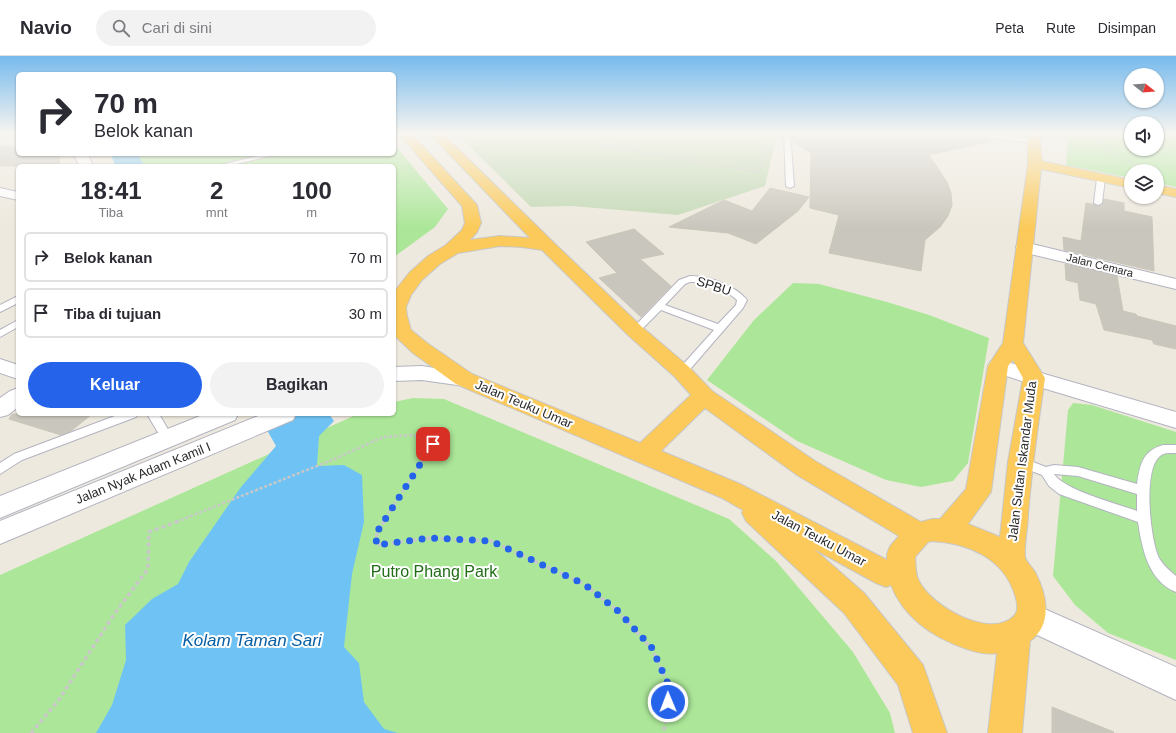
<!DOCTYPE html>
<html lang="id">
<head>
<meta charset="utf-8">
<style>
	body { margin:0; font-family:Arial,sans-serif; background:#f2f2f3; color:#2b2b33; height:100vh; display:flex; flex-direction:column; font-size:15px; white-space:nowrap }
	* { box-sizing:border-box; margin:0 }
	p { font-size:13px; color:#7c7c81 }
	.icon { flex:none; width:22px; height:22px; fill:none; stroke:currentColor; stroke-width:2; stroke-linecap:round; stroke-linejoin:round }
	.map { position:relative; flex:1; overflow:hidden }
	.sheet { position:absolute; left:16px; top:108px; width:380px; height:252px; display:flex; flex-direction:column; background:#fff; border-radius:6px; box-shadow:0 1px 3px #0004 }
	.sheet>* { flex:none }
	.guide { position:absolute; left:16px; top:16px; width:380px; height:84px; border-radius:6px; box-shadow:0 1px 3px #0004; background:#fff; color:#2b2b33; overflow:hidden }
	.needle { width:26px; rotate:107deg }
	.tools { position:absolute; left:1124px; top:12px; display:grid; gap:8px }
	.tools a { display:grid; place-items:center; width:40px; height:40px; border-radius:50%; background:#fff; box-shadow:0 1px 3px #0004; font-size:20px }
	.pin { position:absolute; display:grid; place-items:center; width:34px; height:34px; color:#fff; margin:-17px; border-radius:8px; box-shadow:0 2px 6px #0006 }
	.me { position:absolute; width:44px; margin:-22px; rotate:359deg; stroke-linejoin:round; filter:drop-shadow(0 0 3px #0008) }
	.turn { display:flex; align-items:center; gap:14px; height:84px; padding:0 12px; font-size:18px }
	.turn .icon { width:52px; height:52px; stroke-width:2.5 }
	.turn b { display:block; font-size:28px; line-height:34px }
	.eta { display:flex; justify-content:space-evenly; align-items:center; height:68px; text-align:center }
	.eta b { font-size:24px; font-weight:700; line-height:28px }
	.button { display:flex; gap:8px; margin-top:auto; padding:8px 12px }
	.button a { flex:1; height:46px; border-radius:24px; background:#2563eb; color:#fff; font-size:16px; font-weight:700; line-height:46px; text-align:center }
	.button a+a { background:#f2f2f3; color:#2b2b33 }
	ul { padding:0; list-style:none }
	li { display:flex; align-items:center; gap:12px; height:50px; margin:0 8px 6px; padding:0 4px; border:2px solid #e1e1e2; border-radius:6px }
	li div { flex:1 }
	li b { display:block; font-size:15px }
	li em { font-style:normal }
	header { display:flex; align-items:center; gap:24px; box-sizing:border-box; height:56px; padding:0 20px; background:#fff; border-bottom:1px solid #e1e1e2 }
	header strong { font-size:19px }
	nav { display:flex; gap:22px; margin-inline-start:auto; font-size:14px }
	.search { width:280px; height:36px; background:#f2f2f3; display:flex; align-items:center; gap:10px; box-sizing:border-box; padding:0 14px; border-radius:22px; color:#7c7c81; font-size:15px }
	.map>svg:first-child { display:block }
</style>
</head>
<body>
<header>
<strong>Navio</strong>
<div class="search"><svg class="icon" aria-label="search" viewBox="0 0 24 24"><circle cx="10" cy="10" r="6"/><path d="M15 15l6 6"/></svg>Cari di sini</div>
<nav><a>Peta</a><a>Rute</a><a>Disimpan</a></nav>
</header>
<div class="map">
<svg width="1176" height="677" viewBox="0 0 1176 677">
	<rect width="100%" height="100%" fill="#eee9de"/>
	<g fill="#ace799">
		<polygon points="1068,77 1131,77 1131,93 1157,93 1157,77 1176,77 1176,131 1157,127 1157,115 1131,115 1131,122 1066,109"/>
		<polygon points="394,88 448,153 435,171 394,201 394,110 144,110 139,101 151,98 394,98"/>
		<polygon points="793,227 819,228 887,246 929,259 989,282 968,407 953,425 921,431 886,424 797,385 707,324 754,264"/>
		<polygon points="413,342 444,343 729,463 776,505 853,596 890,657 895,677 0,677 0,519 358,358 394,358 394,346"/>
		<polygon points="1073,347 1092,349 1176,376 1176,604 1108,577 1075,549 1053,520 1068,354"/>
	</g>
	<polygon fill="#c3d9b5" points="456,77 777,77 765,130 678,159 572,150 531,151"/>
	<g fill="#6ec3f4">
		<polygon points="110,98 138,98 144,110 116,110"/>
		<polygon points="258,358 329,358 334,365 319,380 317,410 344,409 362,419 364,466 352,518 344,591 359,607 364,646 384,673 398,677 96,677 112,649 126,604 125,569 152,543 178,528 189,506 241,431 276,390"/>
	</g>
	<g fill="#c9c7bd" stroke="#cac6b8">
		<polygon points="792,77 960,77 964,80 989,83 989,86 929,99 947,126 951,137 952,149 948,160 940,171 925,184 921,215 829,197 839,159 810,152 811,97 792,85"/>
		<polygon points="0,89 18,92 18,98 60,99 59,110 0,110"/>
		<polygon points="770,132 809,141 798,155 756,188 728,177 669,171 724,144 752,155"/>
		<polygon points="1104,143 1124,147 1124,155 1152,161 1154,215 1064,194 1063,181 1081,185 1086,147 1102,150"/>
		<polygon points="634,173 664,198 640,203 671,230 641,261 599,222 617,217 586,186"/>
		<polygon points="1065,208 1117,220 1123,255 1136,258 1137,260 1176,270 1176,293 1154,288 1152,284 1104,274 1096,248 1080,244 1078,227 1066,224"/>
		<polygon points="12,358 92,358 71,375 61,379 9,363"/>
		<polygon points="1052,651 1114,676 1113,677 1052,677"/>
	</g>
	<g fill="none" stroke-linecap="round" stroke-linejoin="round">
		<g stroke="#b2b3c0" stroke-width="2">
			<g id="service">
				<polygon points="784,77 790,77 794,130 790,132 786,130"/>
				<polygon points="961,77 982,77 1034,83 1037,85 1034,87 964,79"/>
				<polygon points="266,98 278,98 228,110 216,110"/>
				<polygon points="1101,120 1105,122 1102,147 1098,149 1094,147 1097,122"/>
				<path d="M690 220C708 220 735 229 747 244L743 252 686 318H678L677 316 678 314 714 274 661 254 638 277H632L630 275 679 224ZM690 226C705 225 726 234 737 244L736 249 718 268 665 249 685 228Z"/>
				<polygon points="18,240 18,247 0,256 0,249"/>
				<polygon points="18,264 18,271 0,281 0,274"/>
				<polygon points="120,358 138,358 136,361 22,404 0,418 0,407 14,398"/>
				<polygon points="147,358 159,358 173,382 171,385 167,386 163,385"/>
				<path d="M1163 389H1176V397C1170 397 1163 396 1159 401 1143 416 1150 483 1159 502 1163 509 1170 515 1176 520V536C1148 525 1142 492 1138 466L1059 438 1049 430 1042 419 1016 409 1014 406 1016 403 1020 401 1046 411 1054 409 1078 411 1137 428C1140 409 1142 395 1163 389ZM1054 418 1078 420 1137 438V455C1118 448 1064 434 1054 418Z"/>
			</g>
		</g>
		<g stroke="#b2b3c0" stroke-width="2">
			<g id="minor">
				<polygon points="74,98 88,98 93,110 79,110"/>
				<polygon points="0,132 18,136 18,144 0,140"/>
				<polygon points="1024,186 1176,223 1176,233 1018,195 1016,191 1018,187"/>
				<polygon points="0,303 18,309 18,323 0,317"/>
				<polygon points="998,303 1042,317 1045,322 1042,327 1034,329 991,315 988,310 991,305"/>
				<polygon points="422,310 472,318 475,323 472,328 464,330 422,324 394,325 394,311"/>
				<polygon points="18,332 18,351 8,359 0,361 0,342 10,335"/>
				<polygon points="205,358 238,358 235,364 0,462 0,440"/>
				<polygon points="263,358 296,358 293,364 0,488 0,465"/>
			</g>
		</g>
		<g stroke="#b2b3c0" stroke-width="2">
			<g id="tertiary">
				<polygon points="1034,315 1176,356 1176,372 1026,327 1023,322 1026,317"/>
				<polygon points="1031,547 1176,611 1176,644 1020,571 1016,561 1020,551"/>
			</g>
		</g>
		<g stroke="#c8c8c8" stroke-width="2">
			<g id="trunk">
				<path d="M398 77H411L477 149 481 167 477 176 470 184 500 180 530 182 429 77H442L553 186 642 271 689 311 712 335 815 405 921 466 932 463H940L966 433 988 310 1003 287 1028 108V85L1030 77H1042L1040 85 1042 105 1131 124V132L1041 113 1023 287 1045 322C1038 367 1032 412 1028 458 1028 471 1024 487 1025 501 1026 506 1032 511 1035 516 1046 537 1054 568 1030 585L1022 677H988L997 597C987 599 976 596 967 593 934 582 904 562 891 529L886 531 876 527 814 493 864 537 923 609 947 677H913L898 629 844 557 746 465 742 457 743 454 722 442 456 328 413 297 395 280 394 236 410 216 428 200 446 189 462 174 465 167 462 150ZM500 190 522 191 542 194 628 279 675 321 691 339 640 387 472 318 427 287 411 274 407 260 406 251 411 239 422 224 440 208 458 197ZM1013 304 1023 322 1008 406 1000 481 968 468 991 436 1008 310ZM705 352 797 419 899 480C892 488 886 493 887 504L740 428 661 395ZM932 485C968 487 1004 502 1015 539 1017 545 1019 555 1014 560 990 584 931 550 919 525 915 518 916 509 915 501L928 486Z"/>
				<polygon points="1157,129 1176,133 1176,141 1157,137"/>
			</g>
		</g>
		<g stroke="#c8c8c8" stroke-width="1.5" stroke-dasharray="2 1.5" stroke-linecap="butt">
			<path d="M1098 77C1106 103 1138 109 1161 115"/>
			<polyline points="601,88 611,77"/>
			<polyline points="600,89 759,116 769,77"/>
		</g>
		<polyline stroke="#c8c8c8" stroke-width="2.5" stroke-dasharray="3 2" stroke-linecap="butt" points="176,466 332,404 383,381 413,379 433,388 383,466"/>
		<g stroke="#c8c8c8" stroke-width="3.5" stroke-dasharray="4 3" stroke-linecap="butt">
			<polyline points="384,465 377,476 376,489 430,482 491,485 584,528 618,555 652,593 669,630 667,662 663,677"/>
			<polyline points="31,677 58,645 115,557 148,513 149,476 179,465"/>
		</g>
		<use href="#service" fill="#fff" fill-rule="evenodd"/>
		<use href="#minor" fill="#fff" fill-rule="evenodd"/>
		<use href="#tertiary" fill="#fff" fill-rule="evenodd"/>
		<use href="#trunk" fill="#fbca5a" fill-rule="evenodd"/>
	</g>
	<linearGradient id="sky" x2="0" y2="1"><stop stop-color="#77baed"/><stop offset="0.45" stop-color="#f7f5f0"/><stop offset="1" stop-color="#f7f5f0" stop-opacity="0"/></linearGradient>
	<rect width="1176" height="172" fill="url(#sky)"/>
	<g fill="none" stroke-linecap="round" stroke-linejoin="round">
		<polyline stroke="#2563eb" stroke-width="7" stroke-dasharray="0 12.6" points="433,388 377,476 376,489 430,482 491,485 584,528 618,555 652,592 669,630 668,646"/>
	</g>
	<g text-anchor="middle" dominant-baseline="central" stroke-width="4" stroke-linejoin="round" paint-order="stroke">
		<g font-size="11" fill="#2c2c2c" stroke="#fff">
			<text transform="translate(1100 209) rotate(14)">Jalan Cemara</text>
		</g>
		<g font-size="13" fill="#2c2c2c" stroke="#fff">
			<text transform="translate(714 230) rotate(18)">SPBU</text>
			<text transform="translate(524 348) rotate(23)">Jalan Teuku Umar</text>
			<text transform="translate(1022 405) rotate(-83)">Jalan Sultan Iskandar Muda</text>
			<text transform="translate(143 417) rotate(-22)">Jalan Nyak Adam Kamil I</text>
			<text transform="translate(819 482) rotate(28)">Jalan Teuku Umar</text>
		</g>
		<g font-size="16" fill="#216e17" stroke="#fff">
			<text x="434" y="515">Putro Phang Park</text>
		</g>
		<g font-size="17" font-style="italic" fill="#075fa5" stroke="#fff">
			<text x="252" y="584">Kolam Taman Sari</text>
		</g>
	</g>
</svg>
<div class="tools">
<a><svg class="needle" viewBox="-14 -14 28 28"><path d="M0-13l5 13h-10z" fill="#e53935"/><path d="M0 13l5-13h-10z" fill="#7c7c81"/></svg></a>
<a><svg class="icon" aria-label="sound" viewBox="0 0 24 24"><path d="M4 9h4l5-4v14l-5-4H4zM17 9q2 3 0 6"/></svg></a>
<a><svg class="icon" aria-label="layers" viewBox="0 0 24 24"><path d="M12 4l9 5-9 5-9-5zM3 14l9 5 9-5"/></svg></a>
</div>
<div class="pin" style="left:433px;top:388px;background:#d93025"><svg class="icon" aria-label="arrive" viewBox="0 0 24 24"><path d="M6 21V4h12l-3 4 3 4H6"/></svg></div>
<svg class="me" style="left:668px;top:646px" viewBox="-20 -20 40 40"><circle r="17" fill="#2563eb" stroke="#fff" stroke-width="3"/><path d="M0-11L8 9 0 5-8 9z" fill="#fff"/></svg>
<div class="guide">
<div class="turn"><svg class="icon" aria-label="right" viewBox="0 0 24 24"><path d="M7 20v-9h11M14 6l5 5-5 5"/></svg><div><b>70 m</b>Belok kanan</div></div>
</div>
<section class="sheet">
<div class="eta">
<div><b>18:41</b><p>Tiba</p></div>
<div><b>2</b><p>mnt</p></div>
<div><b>100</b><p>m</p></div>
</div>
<ul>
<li><svg class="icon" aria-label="right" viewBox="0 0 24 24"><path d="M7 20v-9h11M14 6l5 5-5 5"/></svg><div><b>Belok kanan</b></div><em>70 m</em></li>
<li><svg class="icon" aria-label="arrive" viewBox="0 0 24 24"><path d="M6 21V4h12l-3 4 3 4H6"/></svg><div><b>Tiba di tujuan</b></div><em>30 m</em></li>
</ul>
<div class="button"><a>Keluar</a><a>Bagikan</a></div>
</section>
</div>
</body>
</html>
